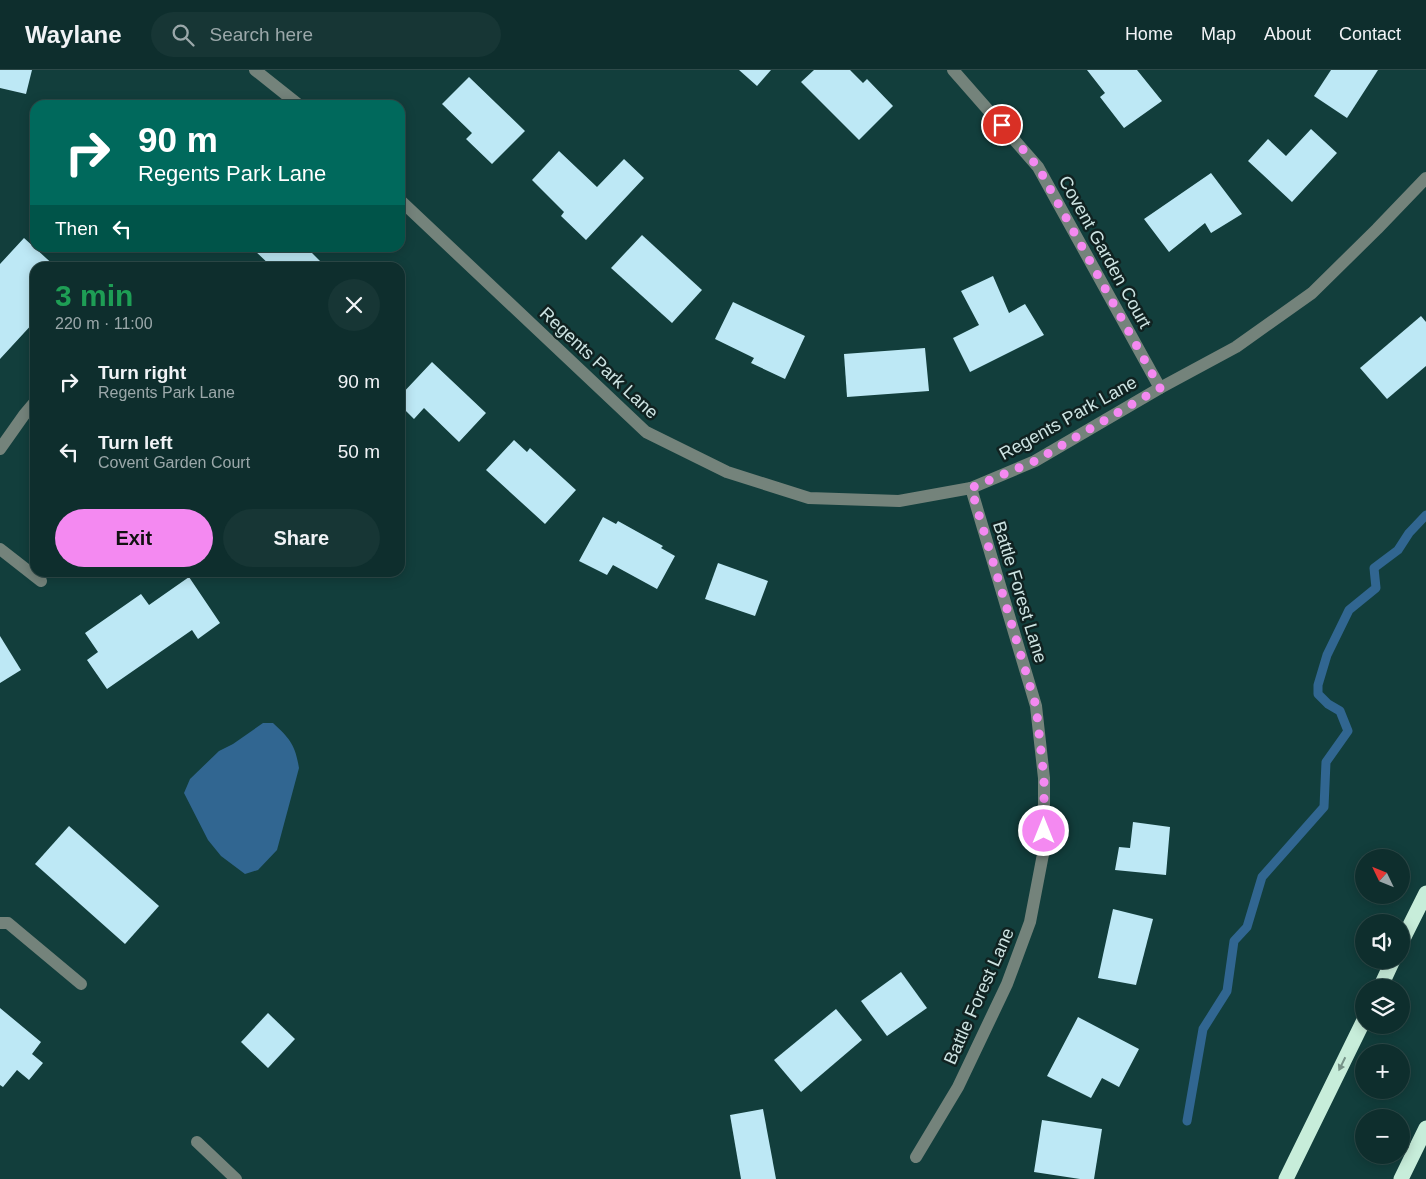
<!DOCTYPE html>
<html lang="en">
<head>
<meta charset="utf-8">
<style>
	body { margin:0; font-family:Arial,sans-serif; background:#173635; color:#f1f3f6; height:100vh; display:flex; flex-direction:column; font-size:19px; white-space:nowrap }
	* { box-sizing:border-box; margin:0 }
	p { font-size:16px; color:#9ba8aa }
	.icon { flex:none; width:28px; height:28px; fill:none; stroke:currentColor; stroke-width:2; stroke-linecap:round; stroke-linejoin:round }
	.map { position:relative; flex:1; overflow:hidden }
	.sheet { position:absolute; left:30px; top:192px; width:375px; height:315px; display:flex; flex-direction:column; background:#0e2e2d; border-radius:15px; box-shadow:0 2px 12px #0003,0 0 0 1px #2e4a49 }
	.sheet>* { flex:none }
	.hud { position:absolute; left:30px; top:30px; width:375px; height:152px; border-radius:15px; box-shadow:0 2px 12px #0003,0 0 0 1px #2e4a49; background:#00695c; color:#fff; overflow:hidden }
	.needle { width:32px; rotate:313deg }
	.fabs { position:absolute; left:1355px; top:779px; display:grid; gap:10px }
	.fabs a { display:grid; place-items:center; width:55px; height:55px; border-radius:50%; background:#0e2e2d; box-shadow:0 2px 12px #0003,0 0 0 1px #2e4a49; font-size:25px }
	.pin { position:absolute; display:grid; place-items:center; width:42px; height:42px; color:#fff; margin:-21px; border:2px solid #fff; border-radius:50%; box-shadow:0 1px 5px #0007 }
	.me { position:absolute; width:55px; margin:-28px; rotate:0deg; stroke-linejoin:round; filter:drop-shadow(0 0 4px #0008) }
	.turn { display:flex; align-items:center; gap:18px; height:105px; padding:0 25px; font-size:22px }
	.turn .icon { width:65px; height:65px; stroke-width:2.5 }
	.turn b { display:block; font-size:35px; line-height:42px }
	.then { display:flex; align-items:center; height:48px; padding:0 25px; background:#0003; gap:10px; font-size:19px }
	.round { display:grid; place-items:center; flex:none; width:52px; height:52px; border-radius:26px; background:#173635 }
	.summary { display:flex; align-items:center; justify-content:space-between; height:85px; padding:0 25px }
	h1 { font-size:30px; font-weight:700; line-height:38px; color:#1e9e55 }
	.primary-button { display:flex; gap:10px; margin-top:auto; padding:10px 25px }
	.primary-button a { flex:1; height:58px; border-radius:30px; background:#f489f1; color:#111; font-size:20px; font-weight:700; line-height:58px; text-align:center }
	.primary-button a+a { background:#173635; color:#f1f3f6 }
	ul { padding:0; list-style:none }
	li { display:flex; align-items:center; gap:15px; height:70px; padding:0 25px }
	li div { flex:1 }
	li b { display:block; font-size:19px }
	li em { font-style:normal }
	header { display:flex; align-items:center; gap:30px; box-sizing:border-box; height:70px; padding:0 25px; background:#0e2e2d; border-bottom:1px solid #2e4a49 }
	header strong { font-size:24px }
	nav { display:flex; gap:28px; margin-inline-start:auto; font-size:18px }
	.search { width:350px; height:45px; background:#173635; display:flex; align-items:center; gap:12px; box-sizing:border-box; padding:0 18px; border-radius:28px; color:#9ba8aa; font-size:19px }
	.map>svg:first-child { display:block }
</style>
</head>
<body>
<header>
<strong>Waylane</strong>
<div class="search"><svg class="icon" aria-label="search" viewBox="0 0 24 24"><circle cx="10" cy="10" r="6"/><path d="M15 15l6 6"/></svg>Search here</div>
<nav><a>Home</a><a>Map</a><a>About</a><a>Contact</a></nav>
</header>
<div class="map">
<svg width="1426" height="1109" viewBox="0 0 1426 1109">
	<rect width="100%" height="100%" fill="#123e3c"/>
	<path fill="#316691" d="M263 653H273C290 669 295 674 299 698L277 780 258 800 245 804 221 786 208 770 184 723 190 709 219 681 233 674Z"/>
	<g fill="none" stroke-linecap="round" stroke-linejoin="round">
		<polyline stroke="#316691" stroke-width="9" points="1187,1051 1203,959 1227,921 1234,871 1247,857 1262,807 1324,737 1326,692 1348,661 1340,641 1328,634 1318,624 1318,615 1327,585 1349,540 1376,518 1374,498 1398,480 1409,463 1426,445"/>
	</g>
	<g fill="#bde8f5">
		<polygon points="0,0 32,0 26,24 0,18"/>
		<polygon points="739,0 771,0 757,16"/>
		<polygon points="814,0 850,0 863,13 867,9 893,36 859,70 801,12"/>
		<polygon points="1087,0 1137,0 1162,31 1124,58 1100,27 1105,23"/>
		<polygon points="1331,0 1378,0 1347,48 1314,26"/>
		<polygon points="469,7 525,61 492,94 466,69 472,63 442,34"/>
		<polygon points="1311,59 1337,83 1292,132 1248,91 1268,69 1286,86"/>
		<polygon points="559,81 597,117 624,89 644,108 586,170 561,146 564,142 532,110"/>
		<polygon points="1211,103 1242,144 1211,163 1205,153 1169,182 1144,149"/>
		<polygon points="642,165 702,220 672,253 611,198"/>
		<polygon points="24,168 57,198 35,198 35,251 0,289 0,194"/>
		<polygon points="252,178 310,178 313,180 311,182 321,192 316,198 273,198"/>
		<polygon points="993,206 1009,243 1025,234 1044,265 970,302 953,268 979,255 961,221"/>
		<polygon points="733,232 805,266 785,309 751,293 754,288 715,269"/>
		<polygon points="1421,246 1426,252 1426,296 1387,329 1360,298"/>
		<polygon points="400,263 406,269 400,276"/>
		<polygon points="925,278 929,321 847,327 844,284"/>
		<polygon points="432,292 486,343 459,372 424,338 414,349 400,335 400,326"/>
		<polygon points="514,370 527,382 530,378 576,420 545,454 486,400"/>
		<polygon points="603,447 616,454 618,451 663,476 661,478 675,486 657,519 613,495 607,505 579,491"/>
		<polygon points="718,493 768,511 755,546 705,529"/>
		<polygon points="189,507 220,553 198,569 192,560 107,619 87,590 98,582 85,563 141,524 149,535"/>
		<polygon points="0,566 21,600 0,613"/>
		<polygon points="1133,752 1170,757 1166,805 1115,800 1119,777 1130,778"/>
		<polygon points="69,756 159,836 125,874 35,794"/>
		<polygon points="1113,839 1153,849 1136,915 1098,908"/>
		<polygon points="901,902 927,938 887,966 861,931"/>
		<polygon points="0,938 41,972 32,984 43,993 29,1010 17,1000 3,1017 0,1015"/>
		<polygon points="836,939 862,970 801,1022 774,990"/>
		<polygon points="268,943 295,969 268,998 241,972"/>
		<polygon points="1078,947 1139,979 1119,1017 1102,1008 1091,1028 1047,1006"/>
		<polygon points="763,1039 776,1109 741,1109 730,1045"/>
		<polygon points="1042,1050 1102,1059 1094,1109 1080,1109 1034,1102"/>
	</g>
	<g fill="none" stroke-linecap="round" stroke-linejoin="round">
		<g stroke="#74837b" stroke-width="12">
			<polyline points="255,0 299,35"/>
			<polyline points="953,0 1038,97 1160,318"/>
			<polyline points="400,130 646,362 727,402 809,428 899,431 971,418 1035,391 1160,318 1236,277 1312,223 1377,159 1426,108"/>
			<polyline points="0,379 24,345 35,332"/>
			<polyline points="0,479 41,511"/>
			<polyline points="0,853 8,853 81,914"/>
			<polyline points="197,1072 236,1109"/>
			<polyline points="916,1087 958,1017 1007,914 1030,852 1044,779 1044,708 1036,636 971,418"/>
		</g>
		<g stroke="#c7edda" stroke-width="15">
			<polyline points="1401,873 1426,823"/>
			<polyline points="1380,918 1393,890"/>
			<polyline points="1286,1109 1364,950"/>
			<polyline points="1401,1109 1426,1058"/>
		</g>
	</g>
	<defs><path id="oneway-solid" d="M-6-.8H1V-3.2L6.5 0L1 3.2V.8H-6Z" transform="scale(1.25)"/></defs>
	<use fill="#759287" href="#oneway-solid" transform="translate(1342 994) rotate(116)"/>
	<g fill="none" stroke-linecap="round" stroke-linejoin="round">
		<polyline stroke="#f489f1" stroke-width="9" stroke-dasharray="0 16.2" points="1002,55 1038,97 1160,318 1035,391 971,418 1036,636 1044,708 1044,761"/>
	</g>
	<g text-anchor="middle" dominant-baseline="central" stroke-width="5" stroke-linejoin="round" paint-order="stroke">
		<g font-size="18" fill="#cee4e3" stroke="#102221">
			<text transform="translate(1105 182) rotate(61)">Covent Garden Court</text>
			<text transform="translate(599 293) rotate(43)">Regents Park Lane</text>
			<text transform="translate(1068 348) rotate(-29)">Regents Park Lane</text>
			<text transform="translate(1020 522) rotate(73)">Battle Forest Lane</text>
			<text transform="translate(979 926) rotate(-66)">Battle Forest Lane</text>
		</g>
	</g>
</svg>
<div class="fabs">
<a><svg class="needle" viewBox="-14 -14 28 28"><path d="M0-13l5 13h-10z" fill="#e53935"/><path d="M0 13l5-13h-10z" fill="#9ba8aa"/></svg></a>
<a><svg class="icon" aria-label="sound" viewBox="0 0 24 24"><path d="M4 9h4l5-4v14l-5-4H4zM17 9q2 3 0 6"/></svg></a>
<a><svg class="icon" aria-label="layers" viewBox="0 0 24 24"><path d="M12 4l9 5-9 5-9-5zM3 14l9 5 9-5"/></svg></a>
<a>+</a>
<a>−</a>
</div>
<div class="pin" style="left:1002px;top:55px;background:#d93025"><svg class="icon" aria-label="arrive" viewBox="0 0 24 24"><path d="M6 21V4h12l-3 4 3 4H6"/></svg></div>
<svg class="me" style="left:1044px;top:761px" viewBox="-20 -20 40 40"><circle r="17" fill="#f489f1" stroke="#fff" stroke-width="3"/><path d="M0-11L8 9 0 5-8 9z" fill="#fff"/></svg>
<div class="hud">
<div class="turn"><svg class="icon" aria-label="right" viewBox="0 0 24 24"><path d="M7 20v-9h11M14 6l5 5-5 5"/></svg><div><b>90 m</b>Regents Park Lane</div></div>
<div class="then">Then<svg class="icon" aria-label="left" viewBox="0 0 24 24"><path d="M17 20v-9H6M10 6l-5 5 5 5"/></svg></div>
</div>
<section class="sheet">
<div class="summary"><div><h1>3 min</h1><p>220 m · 11:00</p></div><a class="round"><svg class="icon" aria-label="close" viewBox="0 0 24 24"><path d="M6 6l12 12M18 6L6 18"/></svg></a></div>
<ul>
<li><svg class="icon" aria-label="right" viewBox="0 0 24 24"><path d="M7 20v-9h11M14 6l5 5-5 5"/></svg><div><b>Turn right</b><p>Regents Park Lane</p></div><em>90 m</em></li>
<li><svg class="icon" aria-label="left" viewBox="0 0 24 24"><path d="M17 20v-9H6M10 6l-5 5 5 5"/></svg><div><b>Turn left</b><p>Covent Garden Court</p></div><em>50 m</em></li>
</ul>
<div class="primary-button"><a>Exit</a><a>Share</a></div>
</section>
</div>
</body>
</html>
